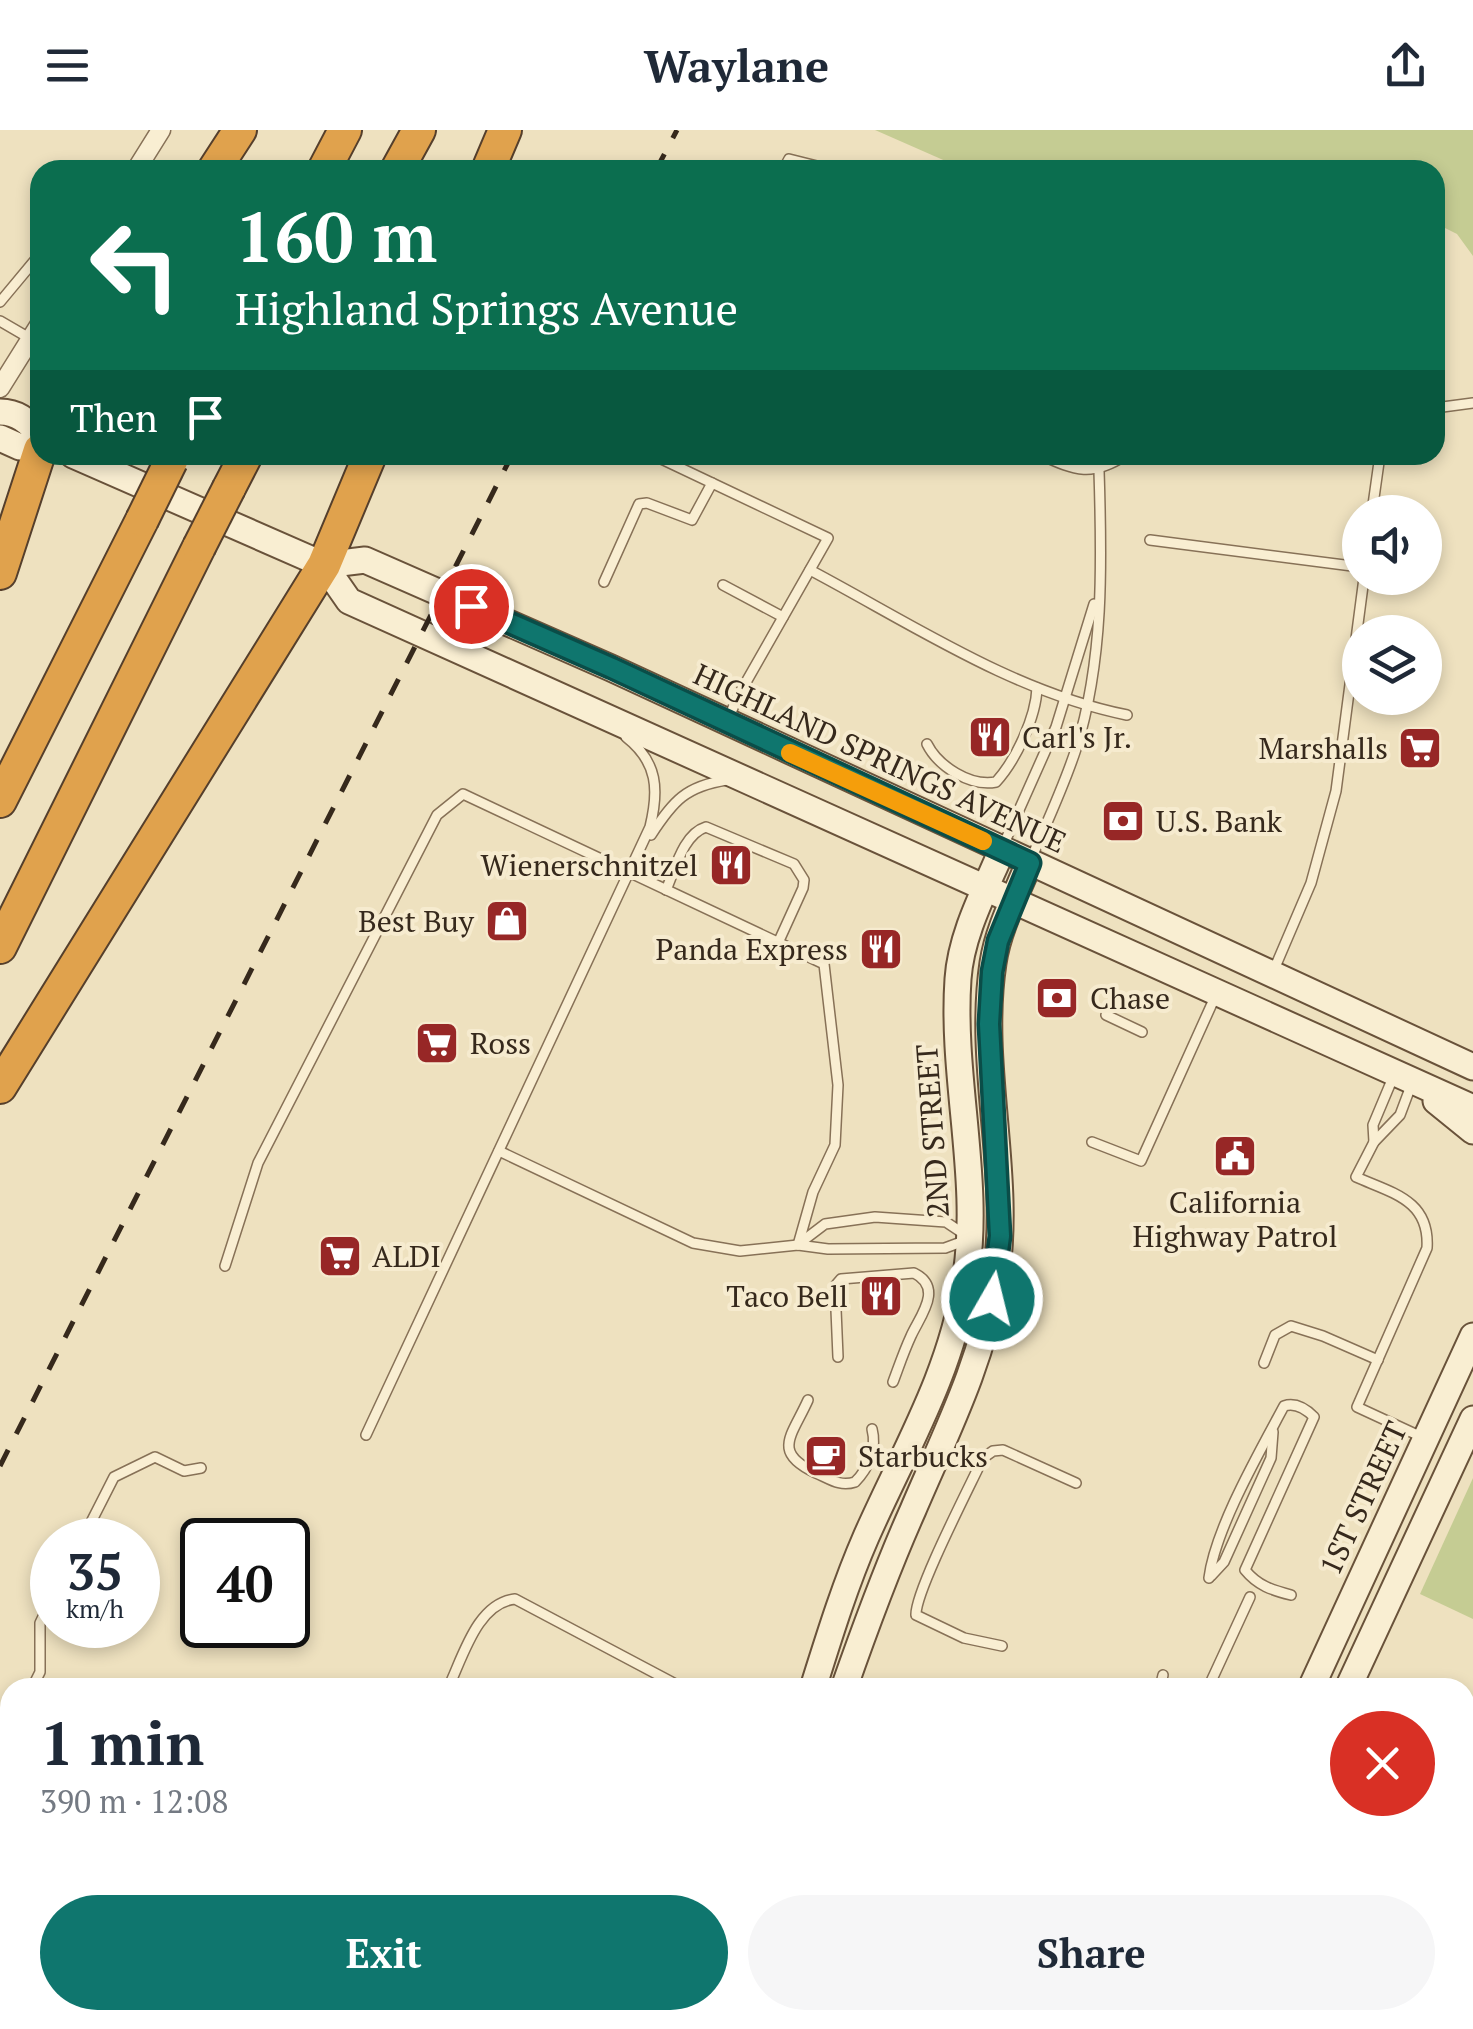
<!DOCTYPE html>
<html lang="en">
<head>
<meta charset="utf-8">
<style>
	body { margin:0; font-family:"PT Serif",serif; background:#f6f6f7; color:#1f2937; height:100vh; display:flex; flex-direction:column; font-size:38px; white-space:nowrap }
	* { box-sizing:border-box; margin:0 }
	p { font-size:32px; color:#747a83 }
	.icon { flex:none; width:55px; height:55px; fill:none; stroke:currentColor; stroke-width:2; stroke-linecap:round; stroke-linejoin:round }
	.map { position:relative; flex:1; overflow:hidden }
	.side { position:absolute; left:0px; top:1548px; width:1475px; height:352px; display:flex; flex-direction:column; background:#fff; border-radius:30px 30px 0 0; box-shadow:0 5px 15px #0003 }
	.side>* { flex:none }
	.banner { position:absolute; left:30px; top:30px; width:1415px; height:305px; border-radius:30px; box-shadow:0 5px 15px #0003; background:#0b6e4f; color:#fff; overflow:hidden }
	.buttons { position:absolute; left:1342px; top:365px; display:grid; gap:20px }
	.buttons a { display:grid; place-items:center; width:100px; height:100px; border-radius:50%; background:#fff; box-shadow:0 5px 15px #0003; font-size:50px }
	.speed { position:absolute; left:30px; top:1388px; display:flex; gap:20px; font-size:50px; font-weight:700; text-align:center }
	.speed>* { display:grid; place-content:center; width:130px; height:130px; border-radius:50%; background:#fff; box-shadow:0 5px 15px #0003; line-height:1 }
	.speed small { font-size:25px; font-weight:400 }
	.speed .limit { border:5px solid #111; border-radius:15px; background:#fff; color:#111 }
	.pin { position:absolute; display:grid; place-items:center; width:85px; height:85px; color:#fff; margin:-42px; border:5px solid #fff; border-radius:50%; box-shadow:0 2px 10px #0007 }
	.me { position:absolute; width:110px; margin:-55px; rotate:8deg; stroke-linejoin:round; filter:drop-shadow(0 0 8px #0008) }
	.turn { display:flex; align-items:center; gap:35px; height:210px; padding:0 40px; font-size:45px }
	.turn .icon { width:130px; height:130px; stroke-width:2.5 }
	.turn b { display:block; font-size:70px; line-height:85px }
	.then { display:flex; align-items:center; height:95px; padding:0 40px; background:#0003; gap:20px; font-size:38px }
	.round { display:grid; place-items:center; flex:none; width:105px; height:105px; border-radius:52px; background:#f6f6f7 }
	.headline { display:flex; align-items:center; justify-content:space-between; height:170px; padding:0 40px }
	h1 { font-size:60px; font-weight:700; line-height:75px }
	.primary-button { display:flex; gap:20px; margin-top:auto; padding:20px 40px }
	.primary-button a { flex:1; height:115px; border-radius:60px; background:#0f766e; color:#fff; font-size:40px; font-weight:700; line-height:115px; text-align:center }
	.primary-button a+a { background:#f6f6f7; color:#1f2937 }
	header { display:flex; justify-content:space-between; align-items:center; height:130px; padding:0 40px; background:#fff; font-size:45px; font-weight:700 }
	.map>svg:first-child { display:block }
</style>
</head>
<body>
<header><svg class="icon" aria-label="menu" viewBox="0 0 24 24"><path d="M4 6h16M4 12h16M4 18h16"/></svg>Waylane<svg class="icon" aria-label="share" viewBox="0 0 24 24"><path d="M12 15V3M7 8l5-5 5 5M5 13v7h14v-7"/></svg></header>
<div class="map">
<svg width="1473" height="1899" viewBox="0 0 1473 1899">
	<rect width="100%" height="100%" fill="#eee1bf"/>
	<g fill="#c5cc93">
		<polygon points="875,0 1473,0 1473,126 1457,104 1435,93 1435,40 966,40"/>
		<polygon points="1473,1348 1473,1489 1420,1464"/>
	</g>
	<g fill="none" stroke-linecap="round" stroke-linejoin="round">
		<g stroke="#877157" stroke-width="12">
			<g id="lane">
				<polyline points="783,40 789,29 833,40"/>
				<polyline points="0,172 40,124"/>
				<polyline points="0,191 31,209"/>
				<polyline points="1435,278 1473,273"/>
				<polyline points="653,325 828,408 737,568 728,590"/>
				<path d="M1041 325C1076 341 1092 347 1126 325"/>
				<polyline points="1372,382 1380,325"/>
				<polyline points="1150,410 1360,437"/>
				<path d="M810 440C912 494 1013 562 1127 585"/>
				<polyline points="604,452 639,374 647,373 692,390 712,353"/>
				<polyline points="723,455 783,487"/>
				<path d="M927 614C938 636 970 657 996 652 1016 630 1036 587 1037 558"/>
				<path d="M651 705C673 671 686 656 727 650"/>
				<polyline points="1003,716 1056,597 1094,474"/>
				<path d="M1032 727C1047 692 1064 656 1076 619 1104 530 1102 433 1099 341"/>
				<path d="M666 760C675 740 683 704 706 697L794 734 804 750 803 758 778 813"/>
				<polyline points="1273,842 1311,753 1336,661 1364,448"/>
				<polyline points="1106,885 1142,902"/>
				<path d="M1412 953 1400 985 1374 1012 1356 1047C1392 1063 1430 1070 1427 1118L1357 1277 1424 1308"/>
				<polyline points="1092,1012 1141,1031 1215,867"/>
				<polyline points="1374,1012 1373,995 1394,945"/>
				<polyline points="499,1021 693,1113 740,1121 798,1115 828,1119 945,1118 964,1111"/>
				<polyline points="800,1113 825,1094 875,1087 946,1092 964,1104"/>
				<polyline points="225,1136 258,1033 437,685 463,664 824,834 838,955 835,1015 813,1062 798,1115"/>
				<path d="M838 1227 835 1156 841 1149 914 1143C944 1158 920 1186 911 1206 904 1221 899 1236 893 1252"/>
				<polyline points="1264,1233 1275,1205 1291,1196 1323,1206 1378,1230"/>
				<path d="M808 1270C792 1306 771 1322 816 1343 830 1349 840 1357 855 1352 869 1338 877 1318 872 1299"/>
				<path d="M366 1305 650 697C659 660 658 632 626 607"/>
				<polyline points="82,1410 114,1347 155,1327 184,1341 201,1338"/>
				<polyline points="1211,1446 1224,1432 1271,1328 1273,1302"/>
				<path d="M1209 1448C1215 1399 1260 1321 1284 1276 1296 1272 1306 1279 1314 1287L1245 1440C1258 1456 1272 1460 1291 1465"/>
				<path d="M1002 1516 964 1508 916 1485C915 1462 970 1356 983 1328L993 1321 1003 1320 1076 1353"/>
				<polyline points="32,1558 40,1542 40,1493 52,1468"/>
				<path d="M448 1558C463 1527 477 1473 515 1469L683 1558"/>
				<polyline points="1160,1558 1163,1545"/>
				<polyline points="1208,1558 1250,1467"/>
				<polyline points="0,1621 10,1601"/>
				<polyline points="1063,1890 1079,1899"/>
				<polyline points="276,1899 280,1890"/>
				<polyline points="656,1899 659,1890"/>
				<polyline points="791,1899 794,1890"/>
				<polyline points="895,1899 899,1890"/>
				<polyline points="1090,1899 1094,1890"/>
			</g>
		</g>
		<g stroke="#877157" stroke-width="21">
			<g id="street">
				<polyline points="136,40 161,0"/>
				<polyline points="0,258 40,194"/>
				<polyline points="1465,1663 1473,1645"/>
				<polyline points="1363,1899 1367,1890"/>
			</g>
		</g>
		<g stroke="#69523a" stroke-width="29">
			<g id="secondary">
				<path d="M0 282C18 282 31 293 40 307"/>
				<polyline points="0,308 20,317 40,312"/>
				<polyline points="73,325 324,435 365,430 611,538 1473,937"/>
				<polyline points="324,435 349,471 1473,978"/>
				<polyline points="1436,971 1473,1001"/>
				<path d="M813 1558C829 1507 845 1455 866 1407 903 1323 951 1244 965 1152 982 1052 951 950 958 849 961 804 985 760 1002 720"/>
				<path d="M844 1558C865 1498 887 1438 913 1380 945 1305 982 1233 995 1152 1013 1047 977 938 993 833 998 799 1016 765 1029 733"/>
				<polyline points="1311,1558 1473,1206"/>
				<polyline points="1348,1558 1473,1289"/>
				<polyline points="714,1899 717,1890"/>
				<polyline points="748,1899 752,1890"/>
				<polyline points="1153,1899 1158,1890"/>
				<polyline points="1189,1899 1194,1890"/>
			</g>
		</g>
		<g stroke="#553f2c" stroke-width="36">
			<g id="highway">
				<polyline points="214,40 240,0"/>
				<polyline points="324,40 345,0"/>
				<polyline points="397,40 419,0"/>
				<polyline points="488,40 505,0"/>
				<polyline points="229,358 246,325"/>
				<polyline points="0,443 40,320"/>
				<polyline points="0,671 142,390"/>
				<polyline points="0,817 199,417"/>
				<polyline points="0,957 324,435 370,325"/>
			</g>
		</g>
		<use href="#lane" stroke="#f9eed2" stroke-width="9"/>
		<use href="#street" stroke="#f9eed2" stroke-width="18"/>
		<use href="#secondary" stroke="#f9eed2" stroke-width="25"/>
		<use href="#highway" stroke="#e0a24d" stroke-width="32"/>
		<g stroke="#36291c" stroke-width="5" stroke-dasharray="18 18" stroke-linecap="butt">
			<polyline points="656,40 677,0"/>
			<polyline points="0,1336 512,325"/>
		</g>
		<g stroke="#553f2c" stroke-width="36" stroke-linecap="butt">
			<g id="highway-bridge">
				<polyline points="142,390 171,331"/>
				<polyline points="199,417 229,358"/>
			</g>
		</g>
		<use href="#highway-bridge" stroke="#e0a24d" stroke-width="32"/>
	</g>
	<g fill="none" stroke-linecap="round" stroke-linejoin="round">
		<g stroke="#0a4d48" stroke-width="25">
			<polyline id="route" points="471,476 612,538 1030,733 998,811 992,842 989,894 1000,1106 992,1169"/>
		</g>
		<use href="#route" stroke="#0f766e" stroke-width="18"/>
		<polyline stroke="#f59e0b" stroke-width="18" points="790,623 983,711"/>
	</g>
	<defs>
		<g id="restaurant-square" transform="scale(2.25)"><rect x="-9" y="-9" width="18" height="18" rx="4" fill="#972726" stroke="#f6ebcf"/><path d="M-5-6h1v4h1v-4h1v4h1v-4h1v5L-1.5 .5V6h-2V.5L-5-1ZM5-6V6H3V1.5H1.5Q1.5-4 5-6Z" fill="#fff"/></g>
		<g id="supermarket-square" transform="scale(2.25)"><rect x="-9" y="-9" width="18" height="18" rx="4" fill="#972726" stroke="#f6ebcf"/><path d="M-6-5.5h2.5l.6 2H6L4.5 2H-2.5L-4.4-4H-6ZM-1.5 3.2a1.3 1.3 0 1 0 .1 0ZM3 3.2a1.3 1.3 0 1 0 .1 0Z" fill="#fff"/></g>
		<g id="bank-square" transform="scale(2.25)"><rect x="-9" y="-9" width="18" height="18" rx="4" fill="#972726" stroke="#f6ebcf"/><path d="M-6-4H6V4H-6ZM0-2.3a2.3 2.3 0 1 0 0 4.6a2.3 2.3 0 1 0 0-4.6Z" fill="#fff"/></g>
		<g id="shop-square" transform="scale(2.25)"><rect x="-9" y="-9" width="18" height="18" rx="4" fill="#972726" stroke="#f6ebcf"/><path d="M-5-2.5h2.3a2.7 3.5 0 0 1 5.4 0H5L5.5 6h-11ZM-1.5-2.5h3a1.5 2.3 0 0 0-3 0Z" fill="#fff"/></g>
		<g id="civic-square" transform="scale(2.25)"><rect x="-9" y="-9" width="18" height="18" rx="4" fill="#972726" stroke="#f6ebcf"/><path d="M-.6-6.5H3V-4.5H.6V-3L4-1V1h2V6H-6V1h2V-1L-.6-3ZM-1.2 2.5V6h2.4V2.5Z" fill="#fff"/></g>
		<g id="cafe-square" transform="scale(2.25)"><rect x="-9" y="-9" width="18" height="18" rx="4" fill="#972726" stroke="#f6ebcf"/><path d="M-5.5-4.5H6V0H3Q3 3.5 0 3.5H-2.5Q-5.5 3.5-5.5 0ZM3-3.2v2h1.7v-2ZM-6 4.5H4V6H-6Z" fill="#fff"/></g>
	</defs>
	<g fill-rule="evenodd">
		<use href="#restaurant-square" x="990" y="607"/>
		<use href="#supermarket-square" x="1420" y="618"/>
		<use href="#bank-square" x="1123" y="691"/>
		<use href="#restaurant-square" x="731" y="735"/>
		<use href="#shop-square" x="507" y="791"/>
		<use href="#restaurant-square" x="881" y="819"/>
		<use href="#bank-square" x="1057" y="868"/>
		<use href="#supermarket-square" x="437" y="913"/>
		<use href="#civic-square" x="1235" y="1026"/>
		<use href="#supermarket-square" x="340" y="1126"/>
		<use href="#restaurant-square" x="881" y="1166"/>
		<use href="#cafe-square" x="826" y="1326"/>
	</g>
	<g text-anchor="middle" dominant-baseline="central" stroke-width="8" stroke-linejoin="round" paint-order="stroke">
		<g font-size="30" fill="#36291c" stroke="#f6ebcf" text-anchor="start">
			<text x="1022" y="607">Carl's Jr.</text>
			<text x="1388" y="618" text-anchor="end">Marshalls</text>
			<text x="1156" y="691">U.S. Bank</text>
			<text x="698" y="735" text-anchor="end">Wienerschnitzel</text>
			<text x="474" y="791" text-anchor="end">Best Buy</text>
			<text x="848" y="819" text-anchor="end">Panda Express</text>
			<text x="1090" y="868">Chase</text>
			<text x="470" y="913">Ross</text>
			<text x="1235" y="1072" text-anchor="middle">California<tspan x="1235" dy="34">Highway Patrol</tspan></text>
			<text x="372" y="1126">ALDI</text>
			<text x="848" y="1166" text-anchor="end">Taco Bell</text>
			<text x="858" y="1326">Starbucks</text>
		</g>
		<g font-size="30" fill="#36291c" stroke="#f6ebcf">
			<text transform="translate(880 628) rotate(25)">HIGHLAND SPRINGS AVENUE</text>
			<text transform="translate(932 1001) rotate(-94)">2ND STREET</text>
			<text transform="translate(1363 1368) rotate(-65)">1ST STREET</text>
		</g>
	</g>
</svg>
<div class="buttons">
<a><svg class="icon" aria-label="sound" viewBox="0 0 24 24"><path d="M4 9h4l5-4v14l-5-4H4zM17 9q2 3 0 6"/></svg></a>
<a><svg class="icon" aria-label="layers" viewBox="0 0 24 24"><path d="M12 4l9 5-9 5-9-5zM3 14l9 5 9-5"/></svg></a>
</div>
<div class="speed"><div>35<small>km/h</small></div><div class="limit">40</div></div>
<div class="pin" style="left:471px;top:476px;background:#d93025"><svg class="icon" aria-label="arrive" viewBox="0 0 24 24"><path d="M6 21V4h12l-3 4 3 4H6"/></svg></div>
<svg class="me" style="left:992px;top:1169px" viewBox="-20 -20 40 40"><circle r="17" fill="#0f766e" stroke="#fff" stroke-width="3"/><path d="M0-11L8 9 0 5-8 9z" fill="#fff"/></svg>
<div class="banner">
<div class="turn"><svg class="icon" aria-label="left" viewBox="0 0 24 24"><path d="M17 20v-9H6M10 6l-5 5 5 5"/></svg><div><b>160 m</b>Highland Springs Avenue</div></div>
<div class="then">Then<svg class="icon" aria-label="arrive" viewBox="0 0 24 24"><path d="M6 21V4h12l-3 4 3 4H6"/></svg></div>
</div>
<section class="side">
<div class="headline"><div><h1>1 min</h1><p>390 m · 12:08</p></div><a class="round" style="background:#d93025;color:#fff"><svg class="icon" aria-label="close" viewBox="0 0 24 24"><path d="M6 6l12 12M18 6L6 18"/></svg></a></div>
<div class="primary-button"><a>Exit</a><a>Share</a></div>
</section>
</div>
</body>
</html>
